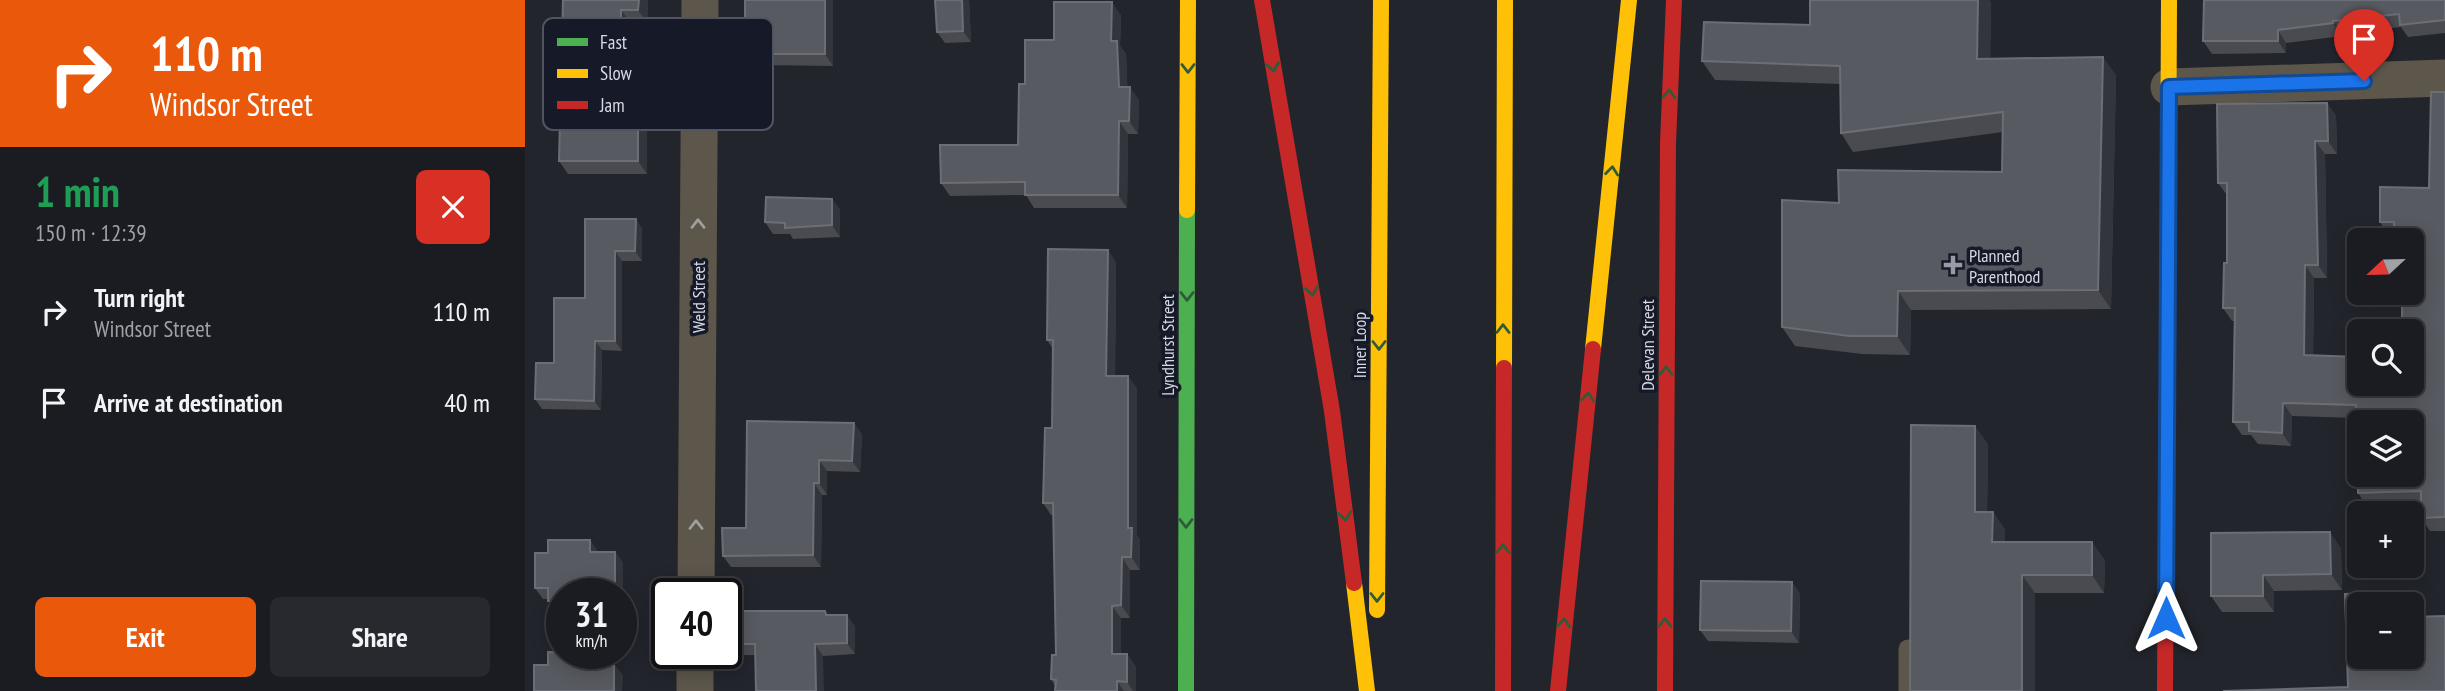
<!DOCTYPE html>
<html lang="en">
<head>
<meta charset="utf-8">
<style>
	body { margin:0; font-family:"PT Sans Narrow",sans-serif; background:#27292f; color:#f1f3f6; height:100vh; display:flex; flex-direction:column; font-size:26px; white-space:nowrap }
	* { box-sizing:border-box; margin:0 }
	p { font-size:23px; color:#9fa1a5 }
	.icon { flex:none; width:38px; height:38px; fill:none; stroke:currentColor; stroke-width:2; stroke-linecap:round; stroke-linejoin:round }
	.map { position:relative; flex:1; overflow:hidden }
	.panel { display:flex; flex-direction:column; background:#1a1c22; width:525px }
	.panel>* { flex:none }
	.banner { background:#ea580c; color:#fff; overflow:hidden }
	.needle { width:46px; rotate:248deg }
	.controls { position:absolute; left:1822px; top:228px; display:grid; gap:14px }
	.controls a { display:grid; place-items:center; width:77px; height:77px; border-radius:10px; background:#1a1c22; box-shadow:0 4px 18px #0003,0 0 0 2px #383a40; font-size:35px }
	.speed { position:absolute; left:21px; top:578px; display:flex; gap:14px; font-size:35px; font-weight:700; text-align:center }
	.speed>* { display:grid; place-content:center; width:91px; height:91px; border-radius:50%; background:#1a1c22; box-shadow:0 4px 18px #0003,0 0 0 2px #383a40; line-height:1 }
	.speed small { font-size:18px; font-weight:400 }
	.speed .limit { border:4px solid #111; border-radius:10px; background:#fff; color:#111 }
	.pin { position:absolute; display:grid; place-items:center; width:60px; height:60px; color:#fff; margin:-72px -30px; border-radius:50% 50% 50% 0; rotate:-45deg; box-shadow:0 0 7px #0007 }
	.pin .icon { rotate:45deg }
	.me { position:absolute; width:77px; margin:-38px; rotate:0deg; stroke-linejoin:round; filter:drop-shadow(0 0 5px #0008) }
	.turn { display:flex; align-items:center; gap:24px; height:147px; padding:0 35px; font-size:32px }
	.turn .icon { width:91px; height:91px; stroke-width:2.5 }
	.turn b { display:block; font-size:49px; line-height:60px }
	.round { display:grid; place-items:center; flex:none; width:74px; height:74px; border-radius:10px; background:#27292f }
	.head { display:flex; align-items:center; justify-content:space-between; height:119px; padding:0 35px }
	h1 { font-size:42px; font-weight:700; line-height:52px; color:#1e9e55 }
	.button { display:flex; gap:14px; margin-top:auto; padding:14px 35px }
	.button a { flex:1; height:80px; border-radius:10px; background:#ea580c; color:#fff; font-size:28px; font-weight:700; line-height:80px; text-align:center }
	.button a+a { background:#27292f; color:#f1f3f6 }
	ul { padding:0; list-style:none }
	li { display:flex; align-items:center; gap:21px; height:91px; padding:0 35px }
	li div { flex:1 }
	li b { display:block; font-size:26px }
	li em { font-style:normal }
	main { display:flex; flex:1; min-height:0 }
	.map>svg:first-child { display:block }
</style>
</head>
<body>
<main>
<section class="panel">
<div class="banner">
<div class="turn"><svg class="icon" aria-label="right" viewBox="0 0 24 24"><path d="M7 20v-9h11M14 6l5 5-5 5"/></svg><div><b>110 m</b>Windsor Street</div></div>
</div>
<div class="head"><div><h1>1 min</h1><p>150 m · 12:39</p></div><a class="round" style="background:#d93025;color:#fff"><svg class="icon" aria-label="close" viewBox="0 0 24 24"><path d="M6 6l12 12M18 6L6 18"/></svg></a></div>
<ul>
<li><svg class="icon" aria-label="right" viewBox="0 0 24 24"><path d="M7 20v-9h11M14 6l5 5-5 5"/></svg><div><b>Turn right</b><p>Windsor Street</p></div><em>110 m</em></li>
<li><svg class="icon" aria-label="arrive" viewBox="0 0 24 24"><path d="M6 21V4h12l-3 4 3 4H6"/></svg><div><b>Arrive at destination</b></div><em>40 m</em></li>
</ul>
<div class="button"><a>Exit</a><a>Share</a></div>
</section>
<div class="map">
<svg width="1920" height="691" viewBox="0 0 1920 691">
	<rect width="100%" height="100%" fill="#23252d"/>
	<g fill="none" stroke-linecap="round" stroke-linejoin="round">
		<polyline stroke="#5c564b" stroke-width="19" points="1383,691 1383,649"/>
		<g stroke="#5c564b" stroke-width="37">
			<polyline points="1644,87 1920,78"/>
			<polyline points="171,593 175,0"/>
			<polyline points="170,691 170,653"/>
		</g>
		<polyline stroke="#4caf50" stroke-width="16" points="661,691 662,210"/>
		<g stroke="#ffc107" stroke-width="16">
			<polyline points="662,210 663,0"/>
			<polyline points="1643,213 1644,0"/>
			<polyline points="1068,349 1104,0"/>
			<polyline points="979,368 980,0"/>
			<polyline points="829,583 842,691"/>
			<polyline points="852,610 856,0"/>
		</g>
		<g stroke="#c62828" stroke-width="16">
			<polyline points="737,0 807,411 829,583"/>
			<polyline points="978,691 979,368"/>
			<polyline points="1033,691 1068,349"/>
			<polyline points="1140,691 1143,143 1149,0"/>
			<polyline points="1640,691 1643,213"/>
		</g>
	</g>
	<g fill="#494b51">
		<polygon points="38,0 123,0 122,23 105,22 105,66 130,79 130,126 122,126 122,174 43,174 34,161"/>
		<polygon points="220,0 308,0 308,66 236,65 228,54 228,45 220,33"/>
		<polygon points="444,0 446,42 420,43 412,32"/>
		<polygon points="1285,0 1464,0 1466,3 1465,59 1591,75 1586,309 1386,310 1385,355 1337,354 1270,346 1257,327 1314,203 1477,172 1478,132 1328,152 1316,133 1315,84 1190,80 1177,61 1285,25"/>
		<polygon points="1920,0 1920,33 1883,37 1876,27 1817,33 1817,36 1761,43 1761,53 1687,54 1678,41"/>
		<polygon points="596,15 595,46 601,54 602,87 614,100 613,134 603,134 602,208 509,208 501,195 425,196 416,183 493,145 500,84 529,40"/>
		<polygon points="1920,92 1920,531 1905,531 1896,518 1896,505 1842,506 1833,493 1832,418 1767,416 1766,446 1733,444 1726,435 1717,435 1708,422 1709,321 1707,321 1698,308 1702,263 1702,195 1693,183 1802,103 1811,116 1812,154 1800,154 1802,278 1789,278 1788,356 1886,383 1886,292 1869,235 1864,235 1855,222 1904,188"/>
		<polygon points="307,199 315,210 315,237 268,239 265,234 248,234 240,222"/>
		<polygon points="111,219 117,229 117,261 97,261 97,351 77,350 76,410 17,409 10,399 60,298"/>
		<polygon points="591,262 590,376 612,388 612,535 615,540 615,570 605,570 605,618 596,618 596,654 602,654 611,667 611,691 530,691 530,686 526,679 531,655 528,515 526,515 518,503 527,428 528,349 522,340"/>
		<polygon points="222,421 337,434 335,472 302,471 302,495 297,495 296,567 206,567 198,556 221,528"/>
		<polygon points="1463,444 1462,512 1468,512 1480,530 1480,542 1580,560 1579,593 1510,593 1510,691 1385,691"/>
		<polygon points="1686,533 1816,548 1817,590 1749,591 1749,612 1697,612 1686,596"/>
		<polygon points="65,540 73,552 90,552 98,563 98,601 96,601 96,593 37,593 37,612 31,612 23,599 18,599 10,588 23,553"/>
		<polygon points="1267,582 1275,594 1274,643 1183,641 1175,630"/>
		<polygon points="300,611 303,615 330,626 330,654 298,656 218,655 210,644"/>
	</g>
	<g fill="#33353c">
		<polygon points="114,0 123,0 122,23 113,10"/>
		<polygon points="300,0 308,0 308,66 300,54"/>
		<polygon points="437,0 444,0 446,42 438,31"/>
		<polygon points="1453,0 1464,0 1466,3 1465,77 1452,59"/>
		<polygon points="587,2 596,15 595,46 601,54 603,100 594,87 586,41"/>
		<polygon points="96,10 105,22 105,79 96,66"/>
		<polygon points="1808,21 1817,33 1817,36 1808,23"/>
		<polygon points="1753,30 1761,43 1761,53 1753,41"/>
		<polygon points="1578,57 1591,75 1586,309 1573,290"/>
		<polygon points="121,66 130,79 130,126 121,113"/>
		<polygon points="605,87 614,100 613,134 604,121"/>
		<polygon points="1802,103 1811,116 1812,154 1803,141"/>
		<polygon points="113,113 122,126 122,174 113,161"/>
		<polygon points="594,121 603,134 602,208 593,195"/>
		<polygon points="1790,141 1800,154 1802,278 1793,265"/>
		<polygon points="307,199 315,210 315,237 307,225"/>
		<polygon points="111,219 117,229 117,261 110,251"/>
		<polygon points="583,250 591,262 590,388 581,376"/>
		<polygon points="90,251 97,261 97,351 90,341"/>
		<polygon points="1780,265 1789,278 1788,368 1779,355"/>
		<polygon points="1373,291 1386,310 1385,355 1372,336"/>
		<polygon points="70,341 77,350 76,410 69,401"/>
		<polygon points="603,376 612,388 612,535 615,540 615,570 606,557 603,528"/>
		<polygon points="1758,403 1767,416 1766,446 1757,433"/>
		<polygon points="329,423 337,434 335,472 327,461"/>
		<polygon points="1450,426 1463,444 1462,530 1450,512"/>
		<polygon points="294,460 302,471 302,495 294,483"/>
		<polygon points="289,483 297,495 296,567 288,555"/>
		<polygon points="1468,512 1480,530 1480,560 1467,542"/>
		<polygon points="1805,532 1816,548 1817,590 1806,574"/>
		<polygon points="65,540 73,552 65,552"/>
		<polygon points="1567,542 1580,560 1579,593 1567,575"/>
		<polygon points="90,552 98,563 98,601 96,598 96,593 93,593 90,590"/>
		<polygon points="597,557 605,570 605,618 596,605"/>
		<polygon points="1497,575 1510,593 1510,691 1497,691"/>
		<polygon points="1738,575 1749,591 1749,612 1738,596"/>
		<polygon points="1267,582 1275,594 1274,643 1266,631"/>
		<polygon points="1858,593 1865,604 1858,604"/>
		<polygon points="587,606 596,618 596,667 587,654"/>
		<polygon points="322,615 330,626 330,654 322,643"/>
		<polygon points="290,644 298,656 299,691 291,691"/>
		<polygon points="65,653 73,664 65,664"/>
		<polygon points="602,654 611,667 611,691 608,691 602,682"/>
		<polygon points="89,664 98,675 97,691 89,691"/>
		<polygon points="592,681 599,691 592,691"/>
	</g>
	<g fill="#585a61" stroke="#6c6e75" stroke-width="2" fill-rule="evenodd">
		<polygon points="38,0 114,0 113,10 96,10 96,66 121,66 121,113 113,113 113,161 34,161"/>
		<polygon points="220,0 300,0 300,54 228,54 228,33 220,33"/>
		<polygon points="410,0 437,0 438,31 412,32"/>
		<polygon points="1285,0 1453,0 1452,59 1578,57 1573,290 1373,291 1372,336 1324,336 1257,327 1257,200 1314,203 1313,170 1477,172 1478,112 1316,133 1315,66 1177,61 1179,22 1285,25"/>
		<polygon points="1679,0 1920,0 1920,20 1875,25 1874,14 1808,21 1808,23 1753,30 1753,41 1678,41"/>
		<polygon points="529,2 587,2 586,41 592,41 594,87 605,87 604,121 594,121 593,195 500,195 500,182 416,183 415,145 493,145 494,84 500,84 500,40 529,40"/>
		<path d="M1906 92H1920V517L1896 518V491L1833 493 1831 405 1758 403 1757 433 1724 431V422H1708L1710 308H1698L1699 263H1702V183H1693L1692 104 1802 103 1803 141H1790L1793 265H1780L1779 355 1834 357V383H1886V331H1877V292H1886V240H1869V222H1855V187L1904 188ZM1834 422H1886V474H1834Z"/>
		<polygon points="241,197 307,199 307,225 260,228 260,223 240,222"/>
		<polygon points="60,219 111,219 110,251 90,251 90,341 70,341 69,401 10,399 11,363 29,363 29,298 60,298"/>
		<polygon points="523,249 583,250 581,376 603,376 603,528 607,528 606,557 597,557 596,605 587,606 587,654 602,654 602,682 592,681 592,691 530,691 531,680 526,679 527,655 531,655 528,503 518,503 520,428 527,428 528,340 522,340"/>
		<polygon points="222,421 329,423 327,461 294,460 294,483 289,483 288,555 198,556 197,528 221,528"/>
		<polygon points="1386,425 1450,426 1450,512 1468,512 1467,542 1567,542 1567,575 1497,575 1497,691 1385,691"/>
		<polygon points="1805,532 1806,574 1738,575 1738,596 1686,596 1686,533"/>
		<polygon points="23,540 65,540 65,552 90,552 90,590 66,590 66,593 37,593 37,601 23,601 23,588 10,588 10,553 23,553"/>
		<polygon points="1176,581 1267,582 1266,631 1175,630"/>
		<polygon points="1858,593 1858,604 1834,604 1834,656 1886,656 1886,617 1920,616 1920,691 1698,691 1823,687 1820,594"/>
		<polygon points="210,611 300,611 301,615 322,615 322,643 290,644 291,691 231,691 230,644 210,644"/>
		<polygon points="23,652 65,653 65,664 89,664 89,691 9,691 9,665 23,665"/>
	</g>
	<defs><path id="oneway-chevron" d="M-2-3.5L2.5 0L-2 3.5" fill="none" stroke-width="1.6" stroke-linecap="round" stroke-linejoin="round" transform="scale(1.75)"/></defs>
	<g stroke="#2e5c39">
		<use href="#oneway-chevron" transform="translate(748 67) rotate(80)"/>
		<use href="#oneway-chevron" transform="translate(663 68) rotate(90)"/>
		<use href="#oneway-chevron" transform="translate(1144 94) rotate(-88)"/>
		<use href="#oneway-chevron" transform="translate(1087 171) rotate(-84)"/>
		<use href="#oneway-chevron" transform="translate(787 291) rotate(80)"/>
		<use href="#oneway-chevron" transform="translate(662 296) rotate(90)"/>
		<use href="#oneway-chevron" transform="translate(978 329) rotate(-90)"/>
		<use href="#oneway-chevron" transform="translate(854 345) rotate(90)"/>
		<use href="#oneway-chevron" transform="translate(1141 371) rotate(-90)"/>
		<use href="#oneway-chevron" transform="translate(1063 397) rotate(-84)"/>
		<use href="#oneway-chevron" transform="translate(820 516) rotate(83)"/>
		<use href="#oneway-chevron" transform="translate(661 523) rotate(90)"/>
		<use href="#oneway-chevron" transform="translate(978 549) rotate(-90)"/>
		<use href="#oneway-chevron" transform="translate(852 597) rotate(90)"/>
		<use href="#oneway-chevron" transform="translate(1039 623) rotate(-85)"/>
		<use href="#oneway-chevron" transform="translate(1140 623) rotate(-90)"/>
	</g>
	<g stroke="#a09f9f">
		<use href="#oneway-chevron" transform="translate(173 224) rotate(-90)"/>
		<use href="#oneway-chevron" transform="translate(171 525) rotate(-90)"/>
	</g>
	<g fill="none" stroke-linecap="round" stroke-linejoin="round">
		<g stroke="#114b97" stroke-width="18">
			<polyline id="route" points="1641,618 1644,87 1839,81"/>
		</g>
		<use href="#route" stroke="#1a73e8" stroke-width="12"/>
	</g>
	<path fill="#989ba4" stroke="#161927" stroke-width="2.5" d="M1424.5 254.5h7v7h7v7h-7v7h-7v-7h-7v-7h7z"/>
	<g text-anchor="middle" dominant-baseline="central" stroke-width="7" stroke-linejoin="round" paint-order="stroke">
		<g font-size="18" fill="#d7dae4" stroke="#161927" text-anchor="start">
			<text x="1444" y="255">Planned<tspan x="1444" dy="21">Parenthood</tspan></text>
		</g>
		<g font-size="18" fill="#d7dae4" stroke="#161927">
			<text transform="translate(173 297) rotate(-90)">Weld Street</text>
			<text transform="translate(642 345) rotate(-90)">Lyndhurst Street</text>
			<text transform="translate(834 345) rotate(-90)">Inner Loop</text>
			<text transform="translate(1122 345) rotate(-90)">Delevan Street</text>
		</g>
	</g>
	<rect x="18" y="18" width="230" height="112" rx="10" fill="#161927" stroke="#505360" stroke-width="2"/>
	<rect x="32" y="38" width="31" height="8" fill="#4caf50"/>
	<rect x="32" y="69" width="31" height="9" fill="#ffc107"/>
	<rect x="32" y="101" width="31" height="8" fill="#c62828"/>
	<g font-size="19" fill="#d7dae4">
		<text x="75" y="49">Fast</text>
		<text x="75" y="80">Slow</text>
		<text x="75" y="112">Jam</text>
	</g>
</svg>
<div class="controls">
<a><svg class="needle" viewBox="-14 -14 28 28"><path d="M0-13l5 13h-10z" fill="#e53935"/><path d="M0 13l5-13h-10z" fill="#9fa1a5"/></svg></a>
<a><svg class="icon" aria-label="search" viewBox="0 0 24 24"><circle cx="10" cy="10" r="6"/><path d="M15 15l6 6"/></svg></a>
<a><svg class="icon" aria-label="layers" viewBox="0 0 24 24"><path d="M12 4l9 5-9 5-9-5zM3 14l9 5 9-5"/></svg></a>
<a>+</a>
<a>−</a>
</div>
<div class="speed"><div>31<small>km/h</small></div><div class="limit">40</div></div>
<div class="pin" style="left:1839px;top:81px;background:#d93025"><svg class="icon" aria-label="arrive" viewBox="0 0 24 24"><path d="M6 21V4h12l-3 4 3 4H6"/></svg></div>
<svg class="me" style="left:1641px;top:618px" viewBox="-20 -20 40 40"><path d="M0-17L14 15 0 8-14 15z" fill="#1a73e8" stroke="#fff" stroke-width="4"/></svg>
</div>
</main>
</body>
</html>
